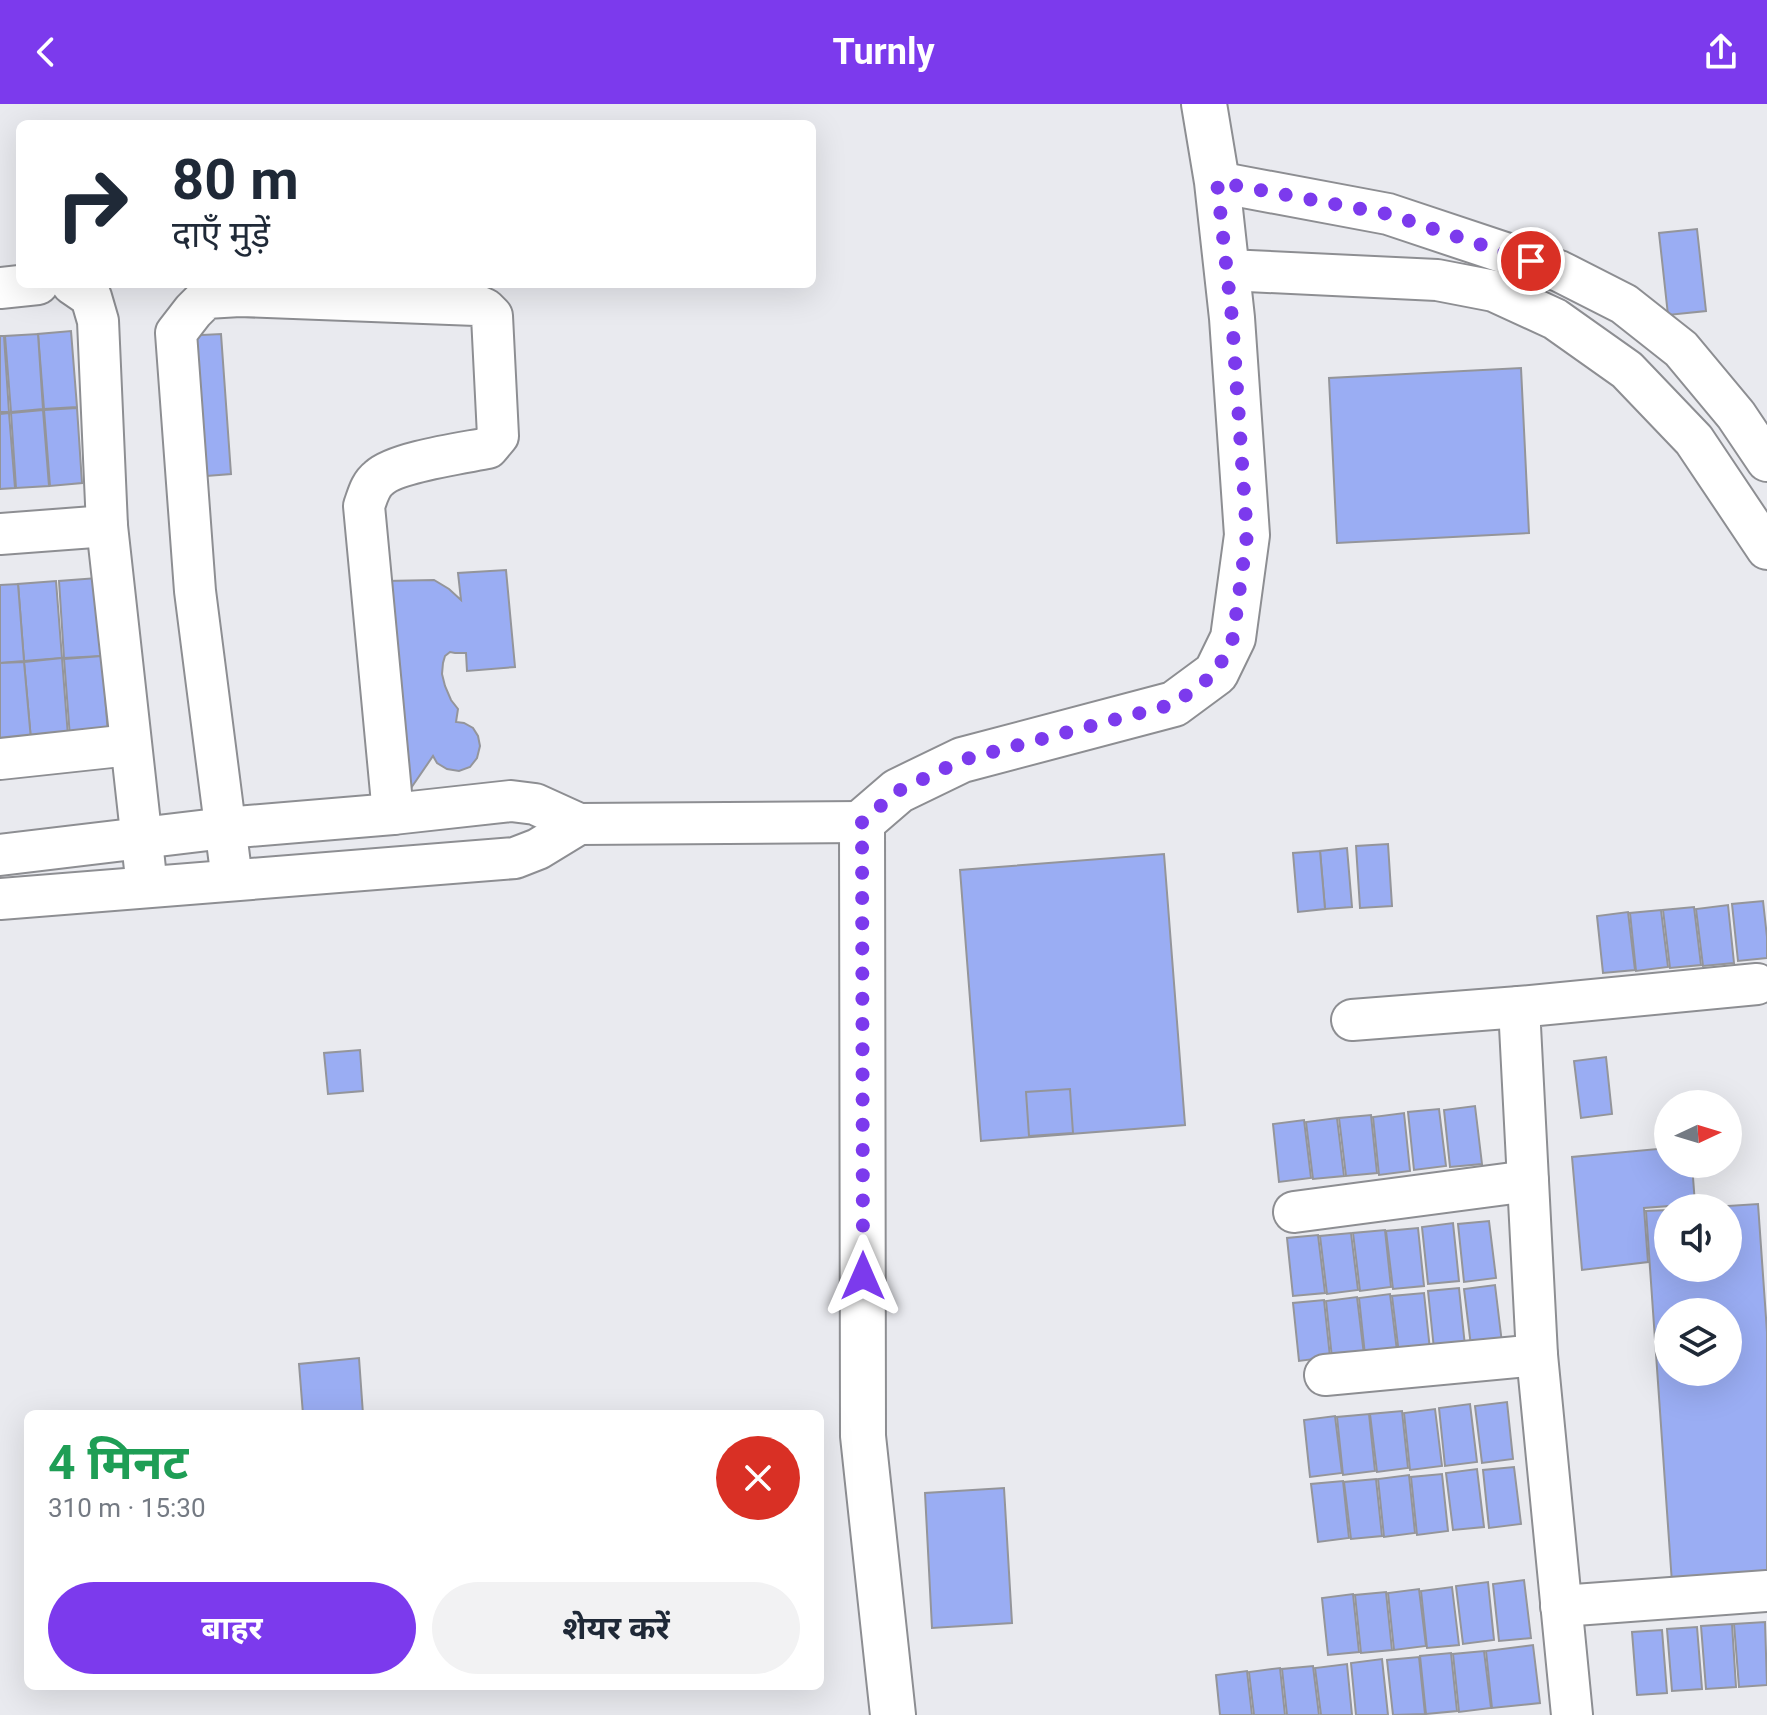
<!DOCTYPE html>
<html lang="hi">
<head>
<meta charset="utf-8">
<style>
	body { margin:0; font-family:Roboto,"Noto Sans Devanagari",sans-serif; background:#f2f2f3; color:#1f2937; height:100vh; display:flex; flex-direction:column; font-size:30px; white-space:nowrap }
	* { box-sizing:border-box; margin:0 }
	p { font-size:26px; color:#747a83 }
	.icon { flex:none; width:44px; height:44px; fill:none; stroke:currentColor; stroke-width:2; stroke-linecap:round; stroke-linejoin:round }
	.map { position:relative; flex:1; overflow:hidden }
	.details { position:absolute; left:24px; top:1306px; width:800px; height:280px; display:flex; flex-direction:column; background:#fff; border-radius:12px; box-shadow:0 8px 32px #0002 }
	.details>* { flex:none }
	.banner { position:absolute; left:16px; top:16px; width:800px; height:168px; border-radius:12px; box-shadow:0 8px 32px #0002; background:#fff; color:#1f2937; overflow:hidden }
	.needle { width:52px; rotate:86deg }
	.fabs { position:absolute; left:1654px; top:986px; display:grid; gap:16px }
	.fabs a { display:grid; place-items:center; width:88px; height:88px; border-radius:50%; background:#fff; box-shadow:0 8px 32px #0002; font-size:40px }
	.pin { position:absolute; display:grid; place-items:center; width:68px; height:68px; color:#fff; margin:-34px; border:4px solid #fff; border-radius:50%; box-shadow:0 2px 8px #0007 }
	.me { position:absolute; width:88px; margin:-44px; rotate:0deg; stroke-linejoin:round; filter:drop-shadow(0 0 6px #0008) }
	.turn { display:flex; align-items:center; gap:28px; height:168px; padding:0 24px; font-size:36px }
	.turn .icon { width:104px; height:104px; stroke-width:2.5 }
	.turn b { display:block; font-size:56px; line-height:68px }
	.round { display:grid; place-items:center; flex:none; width:84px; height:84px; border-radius:42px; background:#f2f2f3 }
	.headline { display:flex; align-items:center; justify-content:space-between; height:136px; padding:0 24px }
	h1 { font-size:48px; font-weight:700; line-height:60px; color:#1e9e55 }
	.action { display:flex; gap:16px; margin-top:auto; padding:16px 24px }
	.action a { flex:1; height:92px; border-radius:48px; background:#7c3aed; color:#fff; font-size:32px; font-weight:700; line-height:92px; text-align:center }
	.action a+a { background:#f2f2f3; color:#1f2937 }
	header { display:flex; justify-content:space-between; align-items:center; height:104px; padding:0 24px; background:#7c3aed; color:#fff; font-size:36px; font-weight:700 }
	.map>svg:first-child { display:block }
</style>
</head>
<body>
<header><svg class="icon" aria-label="back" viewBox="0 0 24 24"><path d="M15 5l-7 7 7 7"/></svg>Turnly<svg class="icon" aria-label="share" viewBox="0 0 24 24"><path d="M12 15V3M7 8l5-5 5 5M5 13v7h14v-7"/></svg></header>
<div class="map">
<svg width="1767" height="1611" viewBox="0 0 1767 1611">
	<rect width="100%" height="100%" fill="#e9eaef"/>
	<g fill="#9aadf3" stroke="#94959a" stroke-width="2" fill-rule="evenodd">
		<polygon points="1697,125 1706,207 1668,211 1659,129"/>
		<polygon points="71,227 77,303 44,305 38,230"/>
		<polygon points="38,230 43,305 11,308 5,232"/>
		<polygon points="221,230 231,370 194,373 183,232"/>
		<polygon points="0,232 4,232 9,308 0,308"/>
		<polygon points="1521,264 1529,429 1337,439 1329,274"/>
		<polygon points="77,304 82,379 50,382 44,306"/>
		<polygon points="43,306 49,382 16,384 11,309"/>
		<polygon points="9,309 15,384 0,385 0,310"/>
		<polygon points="506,466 515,563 467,567 466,549 455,549 450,548 445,552 443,559 442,570 445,582 451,596 458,605 456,618 464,619 473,624 478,632 480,642 477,654 470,663 459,667 447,665 437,659 433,652 409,687 386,477 434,476 449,485 461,496 458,469"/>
		<polygon points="97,474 102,552 64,554 59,477"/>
		<polygon points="56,477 62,554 24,557 18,480"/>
		<polygon points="18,480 24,557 0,559 0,481"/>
		<polygon points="102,552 108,630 70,633 64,555"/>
		<polygon points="62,554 68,632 31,636 24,558"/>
		<polygon points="24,558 31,636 0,638 0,559"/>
		<polygon points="1388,740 1392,802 1360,804 1356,742"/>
		<polygon points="1347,744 1352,803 1325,805 1320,747"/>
		<polygon points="1320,747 1325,805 1298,808 1293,749"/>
		<polygon points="1164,750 1185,1021 981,1037 960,766"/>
		<polygon points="1763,797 1767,833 1767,854 1738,857 1732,800"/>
		<polygon points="1728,801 1734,859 1703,862 1696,805"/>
		<polygon points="1694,803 1701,861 1670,864 1663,806"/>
		<polygon points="1661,806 1668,863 1636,867 1630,809"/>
		<polygon points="1628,808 1635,866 1603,869 1597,812"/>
		<polygon points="360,946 363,987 328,990 324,949"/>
		<polygon points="1606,953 1612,1010 1581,1014 1574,957"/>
		<polygon points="1070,985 1073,1029 1029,1032 1026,988"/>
		<polygon points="1475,1002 1482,1060 1450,1063 1444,1006"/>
		<polygon points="1439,1005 1446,1062 1414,1066 1408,1008"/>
		<polygon points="1404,1009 1410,1067 1379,1071 1373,1013"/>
		<polygon points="1371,1011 1377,1069 1346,1072 1339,1014"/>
		<polygon points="1337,1014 1344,1072 1313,1075 1306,1018"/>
		<polygon points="1304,1016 1311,1074 1279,1078 1273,1020"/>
		<polygon points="1668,1044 1668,1060 1692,1060 1695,1100 1644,1104 1648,1158 1582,1166 1572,1053"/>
		<path d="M1758 1100 1767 1228V1473L1672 1479 1646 1107 1668 1106V1164H1728V1104H1697ZM1668 1208H1728V1268H1668Z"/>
		<polygon points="1489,1117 1496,1174 1464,1178 1458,1120"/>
		<polygon points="1453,1119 1459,1177 1428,1180 1422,1123"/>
		<polygon points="1418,1124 1424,1182 1393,1185 1386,1127"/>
		<polygon points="1385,1126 1391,1183 1360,1187 1353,1129"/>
		<polygon points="1351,1129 1358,1186 1327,1190 1320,1132"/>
		<polygon points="1318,1131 1325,1189 1293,1192 1287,1134"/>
		<polygon points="1495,1181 1502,1239 1471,1242 1464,1185"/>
		<polygon points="1459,1184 1465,1242 1434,1245 1428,1187"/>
		<polygon points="1424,1189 1430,1246 1399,1250 1392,1192"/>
		<polygon points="1390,1190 1397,1247 1365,1251 1359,1194"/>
		<polygon points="1357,1193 1364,1251 1332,1254 1326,1197"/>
		<polygon points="1324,1196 1330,1253 1299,1257 1293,1199"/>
		<polygon points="359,1254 363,1310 303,1310 299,1260"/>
		<polygon points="1507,1298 1513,1355 1482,1359 1475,1302"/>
		<polygon points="1470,1300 1477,1358 1445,1362 1439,1304"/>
		<polygon points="1435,1305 1442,1362 1410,1366 1404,1309"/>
		<polygon points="1402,1307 1408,1364 1377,1368 1370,1310"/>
		<polygon points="1369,1310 1375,1367 1343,1371 1337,1313"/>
		<polygon points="1335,1312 1342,1369 1310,1373 1304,1316"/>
		<polygon points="1514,1363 1521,1420 1489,1424 1483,1366"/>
		<polygon points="1477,1365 1484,1423 1453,1426 1446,1369"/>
		<polygon points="1442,1370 1448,1427 1417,1431 1411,1373"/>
		<polygon points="1409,1371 1415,1429 1384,1433 1378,1375"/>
		<polygon points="1376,1375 1382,1432 1351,1435 1344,1378"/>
		<polygon points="1343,1377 1349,1434 1318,1438 1311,1380"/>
		<polygon points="1004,1384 1012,1519 932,1524 925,1389"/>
		<polygon points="1524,1476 1531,1534 1499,1537 1493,1480"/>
		<polygon points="1488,1478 1494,1536 1463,1540 1456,1482"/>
		<polygon points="1452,1483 1459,1541 1427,1544 1421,1487"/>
		<polygon points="1419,1485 1426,1542 1394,1546 1388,1489"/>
		<polygon points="1386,1488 1392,1546 1361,1549 1355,1491"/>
		<polygon points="1353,1490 1359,1548 1328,1551 1322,1494"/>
		<polygon points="1765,1518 1767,1581 1739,1583 1734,1520"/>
		<polygon points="1732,1520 1736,1583 1706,1585 1701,1522"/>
		<polygon points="1697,1523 1702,1585 1672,1587 1667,1525"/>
		<polygon points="1662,1526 1667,1589 1637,1591 1632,1528"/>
		<polygon points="1533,1541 1540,1599 1492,1604 1486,1547"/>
		<polygon points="1484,1547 1491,1604 1459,1608 1453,1550"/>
		<polygon points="1451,1549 1457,1607 1426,1610 1420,1552"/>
		<polygon points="1419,1553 1425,1610 1393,1611 1387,1556"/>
		<polygon points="1382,1555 1388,1611 1356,1611 1351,1559"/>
		<polygon points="1347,1560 1352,1611 1321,1611 1315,1564"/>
		<polygon points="1313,1562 1319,1611 1287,1611 1282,1565"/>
		<polygon points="1280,1564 1285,1611 1254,1611 1249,1568"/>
		<polygon points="1247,1567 1252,1611 1220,1611 1216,1571"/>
	</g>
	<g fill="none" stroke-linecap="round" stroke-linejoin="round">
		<g stroke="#8d8e92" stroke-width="44">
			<g id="street">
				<polyline points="1217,78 1388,110 1559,167 1624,200 1681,245 1736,311 1767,357"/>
				<polyline points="1227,166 1437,176 1494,187 1555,215 1627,266 1694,336 1767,445"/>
				<polyline points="72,180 91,193 98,217 107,422 147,783"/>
				<polyline points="0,184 38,180"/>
				<polyline points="0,430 107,422"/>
				<polyline points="0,655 130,641"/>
				<polyline points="0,751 225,724 393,710 511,697 535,700 579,720 862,718"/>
				<path d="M232 776 195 487 176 229 193 207 206 194 240 192 476 201 485 205 492 212 498 332 488 344C463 349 396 358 379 374 370 381 368 391 364 402L393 710"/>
				<polyline points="0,795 515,754 538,745 579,720"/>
				<polyline points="1352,916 1519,903"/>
				<polyline points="1294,1108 1528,1077"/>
				<polyline points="1325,1271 1537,1251"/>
				<polyline points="1561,1502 1767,1487"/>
				<polyline points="1572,1611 1537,1251 1519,903 1757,880"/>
			</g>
		</g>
		<g stroke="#8d8e92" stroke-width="48">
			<polyline id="secondary" points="893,1611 863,1332 862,718 898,687 962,656 1174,600 1216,569 1233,534 1247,431 1232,214 1217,78 1204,0"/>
		</g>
		<use href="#street" stroke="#fff" stroke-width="40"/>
		<use href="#secondary" stroke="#fff" stroke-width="44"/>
	</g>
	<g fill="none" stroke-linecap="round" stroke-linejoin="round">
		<polyline stroke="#7c3aed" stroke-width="14" stroke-dasharray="0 25.2" points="863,1172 862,718 898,687 962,656 1174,600 1216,569 1233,534 1247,431 1232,214 1217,78 1388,110 1531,157"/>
	</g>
</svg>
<div class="fabs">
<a><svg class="needle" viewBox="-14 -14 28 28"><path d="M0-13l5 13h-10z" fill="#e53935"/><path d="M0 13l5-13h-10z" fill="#747a83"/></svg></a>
<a><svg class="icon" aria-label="sound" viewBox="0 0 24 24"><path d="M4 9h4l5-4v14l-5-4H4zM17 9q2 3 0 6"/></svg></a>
<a><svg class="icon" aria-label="layers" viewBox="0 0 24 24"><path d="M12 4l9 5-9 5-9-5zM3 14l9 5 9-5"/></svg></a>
</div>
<div class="pin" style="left:1531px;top:157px;background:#d93025"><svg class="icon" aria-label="arrive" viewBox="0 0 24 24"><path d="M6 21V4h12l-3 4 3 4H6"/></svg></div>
<svg class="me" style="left:863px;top:1172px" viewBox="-20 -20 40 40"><path d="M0-17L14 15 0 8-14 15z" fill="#7c3aed" stroke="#fff" stroke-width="4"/></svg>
<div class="banner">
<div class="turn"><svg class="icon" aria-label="right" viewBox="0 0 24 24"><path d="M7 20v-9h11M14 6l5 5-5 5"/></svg><div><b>80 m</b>दाएँ मुड़ें</div></div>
</div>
<section class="details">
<div class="headline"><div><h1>4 मिनट</h1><p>310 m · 15:30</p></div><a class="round" style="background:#d93025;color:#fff"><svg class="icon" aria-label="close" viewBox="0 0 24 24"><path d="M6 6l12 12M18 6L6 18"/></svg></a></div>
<div class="action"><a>बाहर</a><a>शेयर करें</a></div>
</section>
</div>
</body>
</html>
